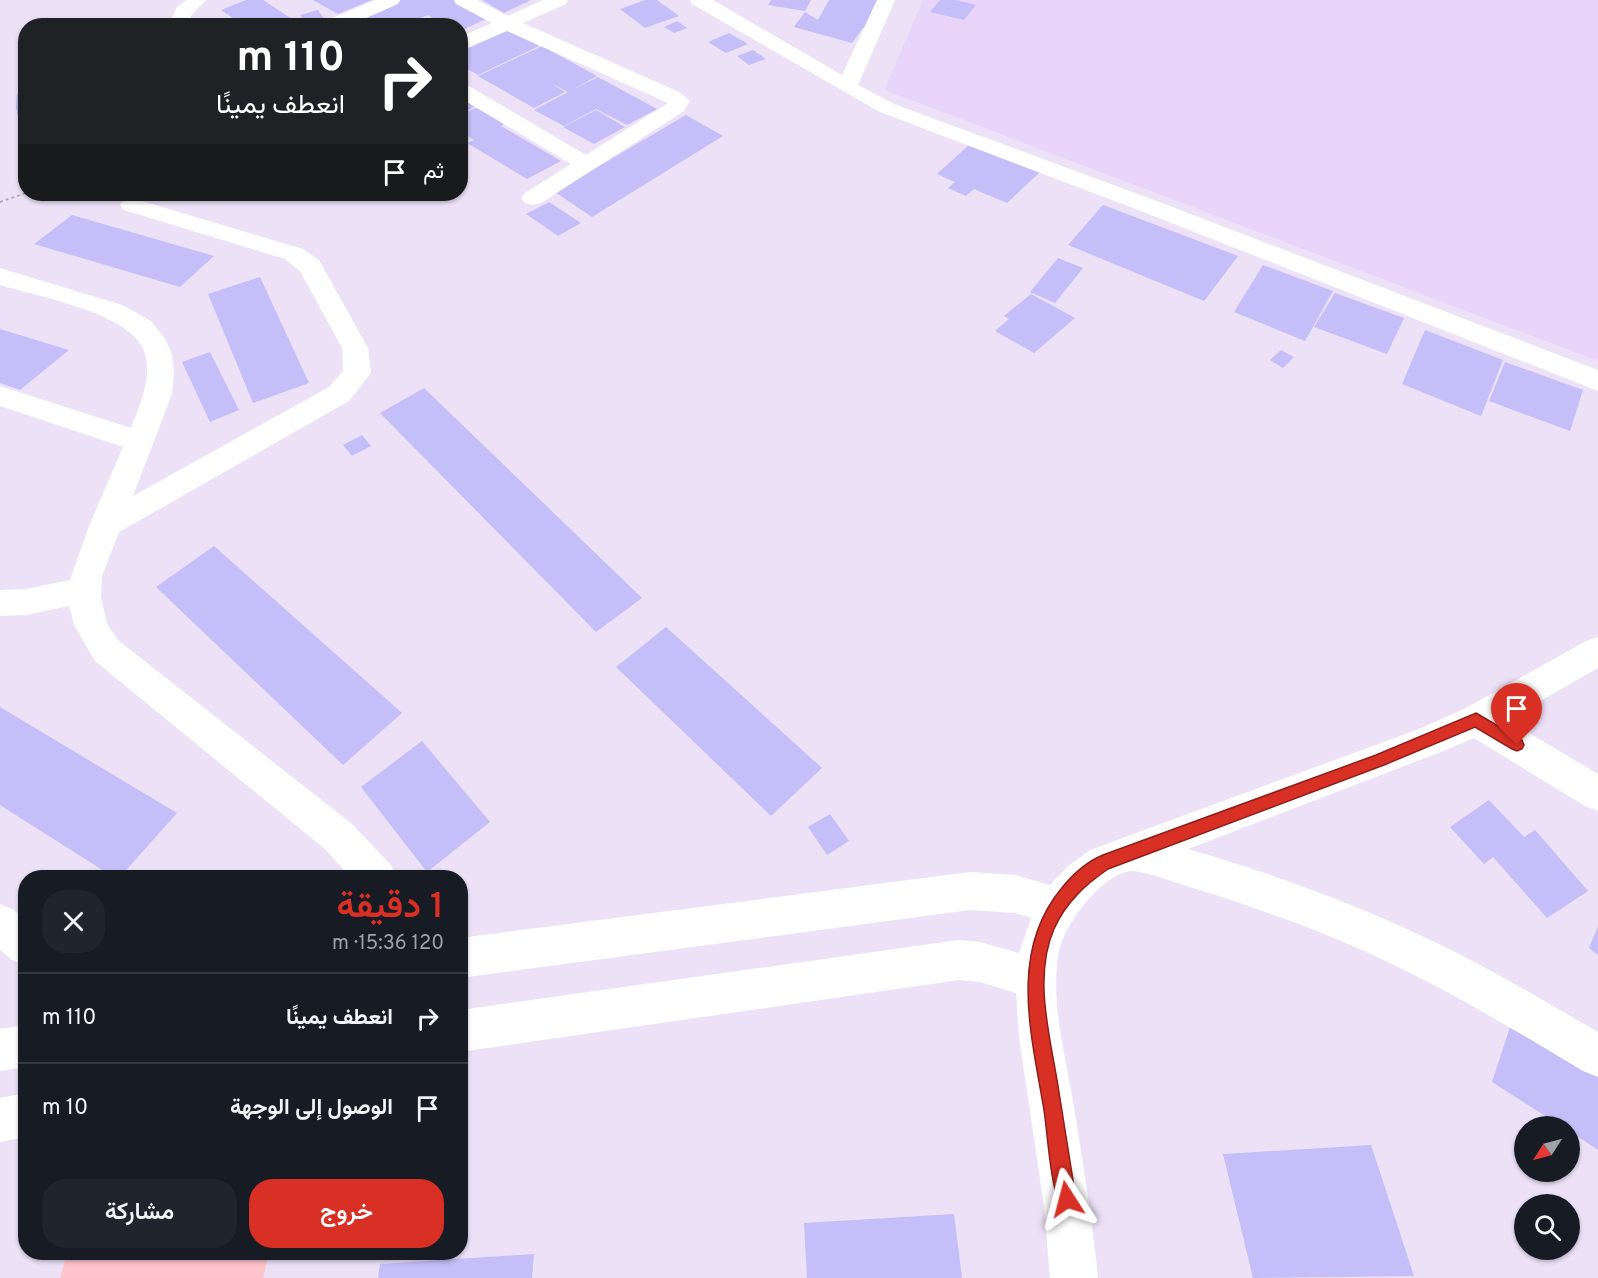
<!DOCTYPE html>
<html lang="ar">
<head>
<meta charset="utf-8">
<style>
	body { margin:0; font-family:Overpass,Vazirmatn,sans-serif; background:#20242c; color:#f1f3f6; direction:rtl; height:100vh; display:flex; flex-direction:column; font-size:22px; white-space:nowrap }
	* { box-sizing:border-box; margin:0 }
	p { font-size:20px; color:#9ea1a6 }
	.icon { flex:none; width:33px; height:33px; fill:none; stroke:currentColor; stroke-width:2; stroke-linecap:round; stroke-linejoin:round }
	.map { position:relative; flex:1; overflow:hidden; direction:ltr }
	.panel { position:absolute; left:18px; top:870px; width:450px; height:390px; display:flex; flex-direction:column; background:#171b24; border-radius:24px; box-shadow:0 2px 4px #0004; direction:rtl }
	.panel>* { flex:none }
	.banner { position:absolute; left:18px; top:18px; width:450px; height:183px; border-radius:24px; box-shadow:0 2px 4px #0004; direction:rtl; background:#202124; color:#fff; overflow:hidden }
	.needle { width:39px; rotate:234deg }
	.buttons { position:absolute; left:1514px; top:1116px; display:grid; gap:12px }
	.buttons a { display:grid; place-items:center; width:66px; height:66px; border-radius:50%; background:#171b24; box-shadow:0 2px 4px #0004; font-size:30px }
	.pin { position:absolute; display:grid; place-items:center; width:51px; height:51px; color:#fff; margin:-62px -26px; border-radius:50% 50% 50% 0; rotate:-45deg; box-shadow:0 0 6px #0007 }
	.pin .icon { rotate:45deg }
	.me { position:absolute; width:66px; margin:-33px; rotate:351deg; stroke-linejoin:round; filter:drop-shadow(0 0 4px #0008) }
	.turn { display:flex; align-items:center; gap:21px; height:126px; padding:0 24px; font-size:27px }
	.turn .icon { width:78px; height:78px; stroke-width:2.5 }
	.turn b { display:block; font-size:42px; line-height:51px }
	.then { display:flex; align-items:center; height:57px; padding:0 24px; background:#0003; gap:12px; font-size:22px }
	.round { display:grid; place-items:center; flex:none; width:63px; height:63px; border-radius:24px; background:#20242c }
	.headline { display:flex; align-items:center; justify-content:space-between; height:102px; padding:0 24px }
	h1 { font-size:36px; font-weight:600; line-height:45px; color:#d93025 }
	.primary-button { display:flex; gap:12px; margin-top:auto; padding:12px 24px }
	.primary-button a { flex:1; height:69px; border-radius:24px; background:#d93025; color:#fff; font-size:24px; font-weight:600; line-height:69px; text-align:center }
	.primary-button a+a { background:#20242c; color:#f1f3f6 }
	ul { padding:0; list-style:none }
	li { display:flex; align-items:center; gap:18px; height:90px; padding:0 24px; border-top:2px solid #363941 }
	li div { flex:1 }
	li b { display:block; font-size:22px }
	li em { font-style:normal }
	.map>svg:first-child { display:block }
</style>
</head>
<body>
<div class="map">
<svg width="1598" height="1278" viewBox="0 0 1598 1278">
	<rect width="100%" height="100%" fill="#ede1f7"/>
	<polygon fill="#ead5fa" points="923,0 1598,0 1598,361 884,90"/>
	<polygon fill="#ffc3cb" points="67,1253 67,1252 269,1253 263,1278 60,1278"/>
	<g fill="#c5bef8">
		<polygon points="246,0 263,0 303,26 245,26 221,10"/>
		<polygon points="313,0 372,0 338,14"/>
		<polygon points="401,0 458,0 488,18 460,31 460,26 443,26 428,15 402,26 336,26"/>
		<polygon points="482,0 531,0 504,13"/>
		<polygon points="645,0 657,0 679,16 645,28 620,9"/>
		<polygon points="771,0 811,0 805,11 768,5"/>
		<polygon points="829,0 879,0 866,28 863,28 852,43 794,27 805,12 818,20"/>
		<polygon points="940,0 956,0 976,5 964,20 930,12"/>
		<polygon points="318,10 325,20 307,25 300,15"/>
		<polygon points="677,21 687,28 674,33 664,27"/>
		<polygon points="510,29 539,46 478,75 460,65 460,52"/>
		<polygon points="729,33 748,44 726,53 708,42"/>
		<polygon points="542,46 597,76 572,90 598,77 657,109 627,125 596,109 564,126 534,110 568,92 549,82 565,92 534,108 478,76"/>
		<polygon points="753,50 766,59 749,65 737,56"/>
		<polygon points="26,92 26,120 19,122 16,107 17,94"/>
		<polygon points="460,94 478,105 460,114"/>
		<polygon points="480,106 507,122 501,126 561,161 527,179 467,143 474,140 460,131 460,115"/>
		<polygon points="596,110 625,127 594,144 563,127"/>
		<polygon points="686,115 723,136 592,217 555,192"/>
		<polygon points="970,144 1040,172 1007,203 974,189 966,196 948,188 955,182 937,174"/>
		<polygon points="549,202 581,223 558,236 526,214"/>
		<polygon points="1103,205 1172,231 1238,256 1204,301 1068,245"/>
		<polygon points="72,215 214,256 180,287 34,244"/>
		<polygon points="1058,258 1083,268 1055,303 1030,292"/>
		<polygon points="1263,265 1333,291 1305,341 1234,312"/>
		<polygon points="260,277 309,383 253,403 208,294"/>
		<polygon points="1335,293 1404,318 1387,354 1314,327"/>
		<polygon points="1031,294 1075,318 1034,353 995,331 1009,319 1004,316"/>
		<polygon points="0,329 69,350 20,390 0,383"/>
		<polygon points="1425,330 1503,360 1481,416 1402,384"/>
		<polygon points="1281,350 1294,357 1283,368 1270,360"/>
		<polygon points="210,352 239,410 210,422 182,362"/>
		<polygon points="1505,362 1583,390 1570,431 1489,401"/>
		<polygon points="424,388 642,598 596,632 380,413"/>
		<polygon points="362,435 371,446 352,456 343,445"/>
		<polygon points="214,546 402,713 343,765 156,587"/>
		<polygon points="666,627 822,768 771,816 616,667"/>
		<polygon points="0,707 177,813 119,878 115,878 0,805"/>
		<polygon points="422,741 490,822 427,872 361,787"/>
		<polygon points="1489,800 1524,837 1535,830 1588,891 1547,918 1493,857 1484,864 1450,827"/>
		<polygon points="830,814 849,841 827,855 808,827"/>
		<polygon points="1598,926 1598,955 1589,948"/>
		<polygon points="1514,1015 1598,1067 1598,1150 1569,1131 1569,1126 1561,1126 1492,1082"/>
		<polygon points="1371,1145 1414,1276 1253,1278 1223,1154"/>
		<polygon points="954,1214 962,1278 807,1278 804,1223"/>
		<polygon points="534,1254 532,1278 378,1278 380,1264"/>
	</g>
	<g fill="none" stroke-linecap="round" stroke-linejoin="round">
		<polyline stroke="#b4a8be" stroke-width="2" stroke-dasharray="3 3" stroke-linecap="butt" points="0,202 26,193"/>
		<g fill="#fff" fill-rule="evenodd">
			<polygon points="186,0 206,0 192,14 187,26 168,26 177,7"/>
			<polygon points="375,0 400,0 398,4 348,26 321,26 323,22"/>
			<polygon points="454,0 477,0 508,16 543,0 568,0 566,4 523,23 679,92 690,101 684,111 541,203 533,205 525,203 521,198 525,193 571,164 460,98 460,83 467,85 586,155 668,103 507,31 460,51 460,37 492,23 456,4"/>
			<polygon points="690,0 713,0 842,75 877,0 895,0 858,85 894,104 1162,203 1598,370 1598,391 1146,213 880,112 692,4"/>
			<path d="M132 198 303 249 319 260 368 348 371 373 349 401 119 532 102 576 101 597 107 624 119 641 352 824 391 865 396 878H351L326 850 95 661 74 625 69 606 26 615 0 616V590L26 589 70 580 89 526 123 447 0 406V386L131 428C140 404 153 377 144 351 131 313 36 296 0 285V268L122 305 151 321 165 339 172 354 174 372 172 394 133 496 329 387 343 371 342 348 300 271 285 259 124 210 120 205 124 200Z"/>
			<path d="M1598 637V668L1507 720 1598 774V811L1585 806 1474 738 1441 752 1188 849C1277 875 1365 907 1447 948 1499 974 1548 1003 1598 1032V1077L1583 1071C1521 1034 1459 996 1394 965 1332 935 1266 911 1200 890 1188 887 1142 870 1132 871 1102 873 1065 924 1059 951 1050 999 1064 1049 1072 1096 1082 1156 1092 1217 1098 1278H1050L1044 1206 1019 1037 1016 993 980 982 959 980 460 1052V1010L959 940 980 942 1019 953 1031 918 1015 913 970 910 460 978V938L970 872 1015 875 1050 885 1067 867 1090 850 1419 729 1464 709 1586 641Z"/>
			<polygon points="0,904 14,910 26,920 26,966 12,960 0,950"/>
			<polygon points="26,1025 26,1067 0,1071 0,1029"/>
			<polygon points="26,1093 26,1137 0,1142 0,1098"/>
		</g>
	</g>
	<path fill="#d93025" stroke="#8d1f18" stroke-width="1.5" d="M1476 713 1522 740 1524 745 1522 749 1517 751 1512 749 1475 727 1384 765 1108 869C1085 885 1066 902 1054 929 1033 977 1050 1036 1058 1086 1064 1124 1070 1161 1076 1199L1073 1206 1067 1208 1060 1206C1050 1181 1048 1138 1044 1110 1032 1037 1008 953 1061 889 1072 875 1086 862 1103 855L1376 755Z"/>
</svg>
<div class="buttons">
<a><svg class="needle" viewBox="-14 -14 28 28"><path d="M0-13l5 13h-10z" fill="#e53935"/><path d="M0 13l5-13h-10z" fill="#9ea1a6"/></svg></a>
<a><svg class="icon" aria-label="search" viewBox="0 0 24 24"><circle cx="10" cy="10" r="6"/><path d="M15 15l6 6"/></svg></a>
</div>
<div class="pin" style="left:1517px;top:745px;background:#d93025"><svg class="icon" aria-label="arrive" viewBox="0 0 24 24"><path d="M6 21V4h12l-3 4 3 4H6"/></svg></div>
<svg class="me" style="left:1067px;top:1199px" viewBox="-20 -20 40 40"><path d="M0-17L14 15 0 8-14 15z" fill="#d93025" stroke="#fff" stroke-width="4"/></svg>
<div class="banner">
<div class="turn"><svg class="icon" aria-label="right" viewBox="0 0 24 24"><path d="M7 20v-9h11M14 6l5 5-5 5"/></svg><div><b>110 m</b>انعطف يمينًا</div></div>
<div class="then">ثم<svg class="icon" aria-label="arrive" viewBox="0 0 24 24"><path d="M6 21V4h12l-3 4 3 4H6"/></svg></div>
</div>
<section class="panel">
<div class="headline"><div><h1>1 دقيقة</h1><p>120 m · 15:36</p></div><a class="round"><svg class="icon" aria-label="close" viewBox="0 0 24 24"><path d="M6 6l12 12M18 6L6 18"/></svg></a></div>
<ul>
<li><svg class="icon" aria-label="right" viewBox="0 0 24 24"><path d="M7 20v-9h11M14 6l5 5-5 5"/></svg><div><b>انعطف يمينًا</b></div><em>110 m</em></li>
<li><svg class="icon" aria-label="arrive" viewBox="0 0 24 24"><path d="M6 21V4h12l-3 4 3 4H6"/></svg><div><b>الوصول إلى الوجهة</b></div><em>10 m</em></li>
</ul>
<div class="primary-button"><a>خروج</a><a>مشاركة</a></div>
</section>
</div>
</body>
</html>
